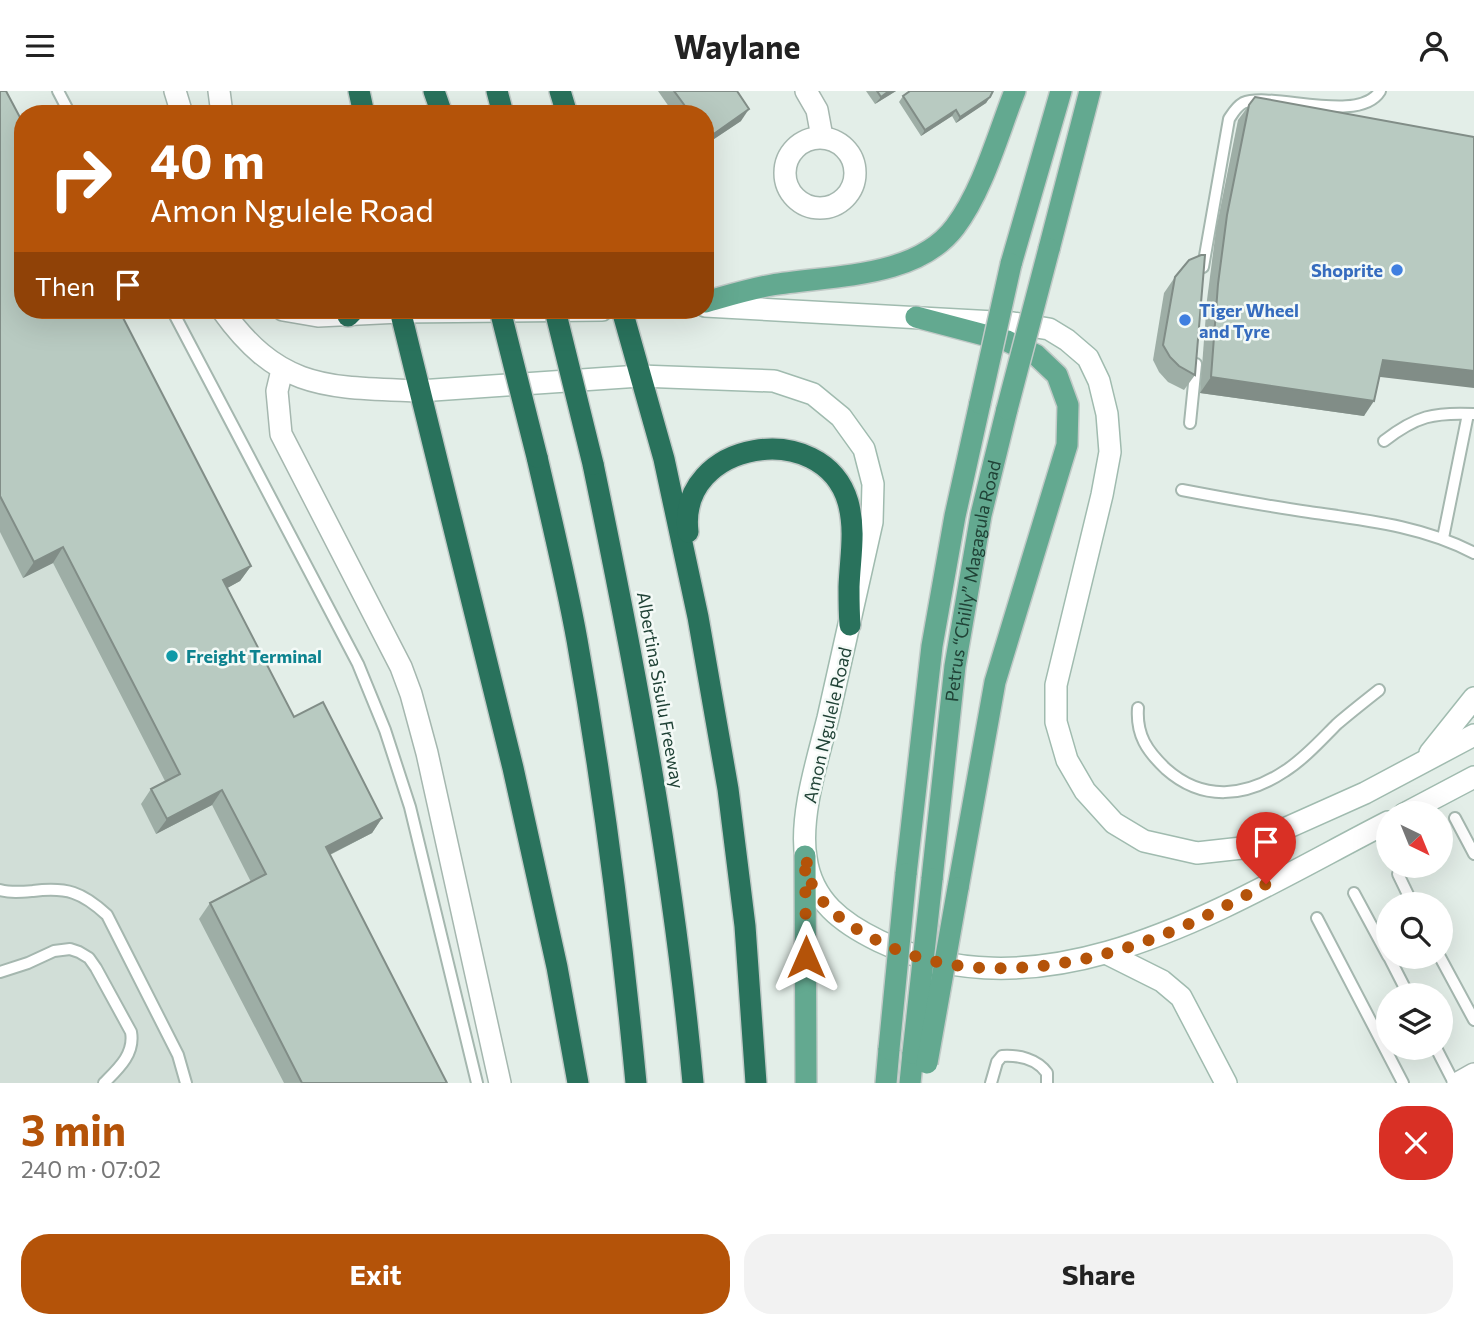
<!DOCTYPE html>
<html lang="en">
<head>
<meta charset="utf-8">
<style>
	body { margin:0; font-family:Commissioner,sans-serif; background:#f2f2f2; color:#222; height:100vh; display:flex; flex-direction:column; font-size:26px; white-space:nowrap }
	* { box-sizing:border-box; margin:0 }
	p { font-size:23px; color:#767676 }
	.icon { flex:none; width:38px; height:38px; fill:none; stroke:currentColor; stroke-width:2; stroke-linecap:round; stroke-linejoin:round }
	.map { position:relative; height:992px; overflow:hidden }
	.panel { display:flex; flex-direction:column; background:#fff; flex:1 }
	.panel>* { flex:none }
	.guide { position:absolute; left:14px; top:14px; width:700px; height:214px; border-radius:28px; box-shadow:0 7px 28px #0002; background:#b45309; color:#fff; overflow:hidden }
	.needle { width:46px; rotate:137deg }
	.tools { position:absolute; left:1376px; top:710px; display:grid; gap:14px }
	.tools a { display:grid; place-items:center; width:77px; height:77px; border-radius:50%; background:#fff; box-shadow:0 7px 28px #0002; font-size:35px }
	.pin { position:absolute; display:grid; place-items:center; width:60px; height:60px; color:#fff; margin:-72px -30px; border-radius:50% 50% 50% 0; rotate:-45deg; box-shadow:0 0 7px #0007 }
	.pin .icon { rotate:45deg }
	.me { position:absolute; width:77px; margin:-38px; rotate:0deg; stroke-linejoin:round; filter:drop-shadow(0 0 5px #0008) }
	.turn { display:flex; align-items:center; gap:24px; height:147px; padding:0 21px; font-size:32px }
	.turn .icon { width:91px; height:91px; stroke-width:2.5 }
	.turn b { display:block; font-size:49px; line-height:60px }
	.then { display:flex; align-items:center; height:66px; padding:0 21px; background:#0003; gap:14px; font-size:26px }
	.round { display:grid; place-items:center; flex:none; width:74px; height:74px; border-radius:28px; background:#f2f2f2 }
	.headline { display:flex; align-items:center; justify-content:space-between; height:119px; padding:0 21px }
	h1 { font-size:42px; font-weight:700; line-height:52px; color:#b45309 }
	.cta { display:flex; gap:14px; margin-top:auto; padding:14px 21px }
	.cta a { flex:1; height:80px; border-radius:28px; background:#b45309; color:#fff; font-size:28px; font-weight:700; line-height:80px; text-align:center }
	.cta a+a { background:#f2f2f2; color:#222 }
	header { display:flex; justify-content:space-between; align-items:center; height:91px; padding:0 21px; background:#fff; font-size:32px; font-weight:700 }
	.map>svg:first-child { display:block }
</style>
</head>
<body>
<header><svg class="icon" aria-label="menu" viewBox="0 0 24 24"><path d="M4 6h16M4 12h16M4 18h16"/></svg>Waylane<svg class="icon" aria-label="person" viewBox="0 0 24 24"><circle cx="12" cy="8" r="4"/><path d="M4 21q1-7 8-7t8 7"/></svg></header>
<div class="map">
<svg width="1474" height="992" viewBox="0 0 1474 992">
	<rect width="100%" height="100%" fill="#e3eee8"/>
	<polygon fill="#d1ded7" points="0,24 23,219 213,504 283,641 312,626 372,742 315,771 429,992 0,992"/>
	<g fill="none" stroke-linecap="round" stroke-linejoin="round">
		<g stroke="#a5b7af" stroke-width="14">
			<g id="service">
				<polyline points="58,0 70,23"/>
				<path d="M1203 176 1229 28C1233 22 1236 16 1243 12 1271 0 1359 34 1380 0"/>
				<polyline points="172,219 358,573 385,639 410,716 477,992"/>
				<polyline points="1190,332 1196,273"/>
				<path d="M1384 350C1416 325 1434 321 1474 323"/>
				<path d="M1182 399C1224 407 1266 415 1309 421 1365 429 1423 435 1474 462"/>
				<polyline points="1443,447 1468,323"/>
				<path d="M1138 617C1136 644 1147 660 1166 678 1203 711 1246 706 1285 680 1304 668 1321 649 1337 633 1351 621 1365 610 1379 599"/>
				<polyline points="1455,727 1474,763"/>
				<polyline points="1398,783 1413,814"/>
				<path d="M0 799C11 802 21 801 33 800 67 796 82 801 107 824L178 964 186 992"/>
				<polyline points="1354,802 1388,865"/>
				<polyline points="1317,827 1403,992"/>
				<polyline points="1389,866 1409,905"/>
				<polyline points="1440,866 1474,929"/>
				<path d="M0 881 28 872 54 860 70 858 79 861 89 867 96 877 131 941C135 963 118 978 104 992"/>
				<polyline points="1436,957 1454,992"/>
				<path d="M991 992 997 971 1002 965C1019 964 1037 968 1047 982V992"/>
			</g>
		</g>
		<g stroke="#a5b7af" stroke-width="24">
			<g id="minor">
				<polyline points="175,0 182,23"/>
				<polyline points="219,0 222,23"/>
				<polyline points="806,0 817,19 822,46"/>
				<circle cx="820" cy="82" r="35"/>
				<path d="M222 219C280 300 327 296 419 300"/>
				<polyline points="283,219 318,225 400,221"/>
				<polyline points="282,279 277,300 281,343 401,576 411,603 427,662 500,992"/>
			</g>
		</g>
		<g stroke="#a5b7af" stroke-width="24">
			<polyline id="tertiary" points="1458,992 1474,983"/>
		</g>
		<g stroke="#a0bbaf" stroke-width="24">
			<g id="secondary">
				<polyline points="705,215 1013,232 1049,238 1067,249 1088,267 1099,290 1107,323 1110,361 1102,404 1056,594 1056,631 1067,669 1085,700 1114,732 1144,750 1197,762 1242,757 1365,702 1474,644"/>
				<polyline points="400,221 602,219"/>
				<path d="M419 300 640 285 774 290 813 303 841 326 864 358 873 393 872 431C858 496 843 561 828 627 818 667 799 726 806 767 812 810 842 832 879 850 1051 933 1237 808 1388 731"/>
				<polyline points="1430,662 1474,607"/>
				<polyline points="1404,723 1474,686"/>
				<polyline points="1108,863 1162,890 1181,906 1226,992"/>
			</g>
		</g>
		<g stroke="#c1cac7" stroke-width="24">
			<g id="primary">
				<polyline points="1049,158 1090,0"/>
				<polyline points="1011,173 1061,0"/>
				<path d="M705 211C727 205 750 198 772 194 830 184 916 188 955 136 983 99 998 43 1015 0"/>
				<polyline points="916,226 1007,250 1036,264 1057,284 1068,314 1067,354 995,591 958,797"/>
				<polyline points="805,765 806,992"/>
				<polyline points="906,783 932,555 955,425 980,312"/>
				<path id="s1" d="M932 788 955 575 981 424 1007 318"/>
				<polyline points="886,992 889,958"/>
				<polyline points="910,992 913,962"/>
			</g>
		</g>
		<g stroke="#c1cac7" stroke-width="24">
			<g id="motorway">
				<polyline points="359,0 364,23"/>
				<polyline points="434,0 442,23"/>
				<polyline points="497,0 503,23"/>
				<polyline points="560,0 567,23"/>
				<polyline points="400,219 513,677 557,876 578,992"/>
				<polyline points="622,219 664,368 698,526 728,698 745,835 756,992"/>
				<polyline points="348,225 354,219"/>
				<path d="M537 366C551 427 566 488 577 549 603 695 622 844 636 992"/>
				<path d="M593 373C636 580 674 782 693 992"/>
				<path d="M688 441C677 349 823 326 848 411 856 440 850 467 849 496 849 508 849 521 850 534"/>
			</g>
		</g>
		<use href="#service" stroke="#fff" stroke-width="10"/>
		<use href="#minor" stroke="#fff" stroke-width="21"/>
		<use href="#tertiary" stroke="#fff" stroke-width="21"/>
		<use href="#secondary" stroke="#fff" stroke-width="21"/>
		<use href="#primary" stroke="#63a990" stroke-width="21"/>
		<use href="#motorway" stroke="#29725c" stroke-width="21"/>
		<g stroke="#c1cac7" stroke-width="24" stroke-linecap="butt">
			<g id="primary-bridge">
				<polyline points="980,312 1011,173"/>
				<polyline points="1007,318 1049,158"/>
				<polyline points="889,958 906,783"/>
				<polyline points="913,962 932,788"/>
				<polyline points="927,972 958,797"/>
			</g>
		</g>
		<g stroke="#c1cac7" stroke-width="24" stroke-linecap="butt">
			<g id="motorway-bridge">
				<polyline points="500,219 537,366"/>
				<polyline points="555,219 593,373"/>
			</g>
		</g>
		<use href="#primary-bridge" stroke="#63a990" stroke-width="21"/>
		<use href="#motorway-bridge" stroke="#29725c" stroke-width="21"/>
	</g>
	<g fill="#9eaea6">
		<polygon points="0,0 251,475 240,490 227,497 294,626 382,727 372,742 330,764 447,992 284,992 199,828 210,812 251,791 212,714 156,743 141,713 151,698 165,690 53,472 23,487 0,441"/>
		<polygon points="658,0 737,0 741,30 705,54 705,23 674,23"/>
		<polygon points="866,0 896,0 875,13"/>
		<polygon points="903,5 990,6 986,12 956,32 952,25 921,45 899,11"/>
		<polygon points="1255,6 1379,286 1364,325 1200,302 1207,209 1216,139 1238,29"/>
		<polygon points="1175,186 1195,284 1184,299 1168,291 1159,281 1153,269 1164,202"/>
	</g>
	<g fill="#818d87">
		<polygon points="889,0 896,0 875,13 881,6"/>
		<polygon points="990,6 986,12 956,32 960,26"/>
		<polygon points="749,18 741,30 705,54 705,50 708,47"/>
		<polygon points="956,19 952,25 921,45 925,39"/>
		<polygon points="1383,269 1474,280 1474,297 1372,285"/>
		<polygon points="1211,286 1374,310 1364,325 1200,302"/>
		<polygon points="63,456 53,472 23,487 34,471"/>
		<polygon points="251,475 240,490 213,505 223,489"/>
		<polygon points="222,699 212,714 156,743 167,728"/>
		<polygon points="382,727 372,742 315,771 326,756"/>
	</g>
	<g fill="#b8cac1" stroke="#818d87" stroke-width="2">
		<polygon points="0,0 6,0 23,32 23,219 119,219 251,475 223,489 294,626 323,611 382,727 326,756 447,992 302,992 210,812 266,783 222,699 167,728 151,698 180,683 63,456 34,471 0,405"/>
		<polygon points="674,0 737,0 749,18 708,47 705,43 705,23 681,23 679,19 685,15"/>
		<polygon points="877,0 889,0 881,6"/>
		<polygon points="910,0 993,0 990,6 960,26 956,19 925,39 903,5"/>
		<polygon points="1255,6 1474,46 1474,280 1383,269 1374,310 1211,286 1218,193 1227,124 1249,14"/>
		<polygon points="1201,164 1205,164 1195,284 1179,275 1170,266 1163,254 1175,186 1189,169"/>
	</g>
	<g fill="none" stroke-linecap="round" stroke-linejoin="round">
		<path stroke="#b45309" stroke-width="12" stroke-dasharray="0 21.6" d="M806 866 805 765C808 774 809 787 813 796 828 823 855 838 882 852 978 899 1102 874 1195 830 1219 819 1243 806 1266 793"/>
	</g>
	<g fill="#3f7fe0" stroke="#f4faf7" stroke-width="2.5">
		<circle cx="1397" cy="179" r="7"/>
		<circle cx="1185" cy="229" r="7"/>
	</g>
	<circle fill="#0f9aa8" stroke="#f4faf7" stroke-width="2.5" cx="172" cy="565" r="7"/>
	<g text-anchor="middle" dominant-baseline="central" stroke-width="5" stroke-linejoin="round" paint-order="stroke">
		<g font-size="18" font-weight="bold" fill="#366cbe" stroke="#f4faf7" text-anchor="end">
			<text x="1383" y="179">Shoprite</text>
			<text x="1199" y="219" text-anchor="start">Tiger Wheel<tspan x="1199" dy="21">and Tyre</tspan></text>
		</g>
		<g font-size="18" fill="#204236" stroke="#f4faf7">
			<text stroke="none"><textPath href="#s1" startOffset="301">Petrus “Chilly” Magagula Road</textPath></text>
			<text transform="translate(661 599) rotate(80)">Albertina Sisulu Freeway</text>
			<text transform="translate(827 634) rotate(-77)">Amon Ngulele Road</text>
		</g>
		<g font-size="18" font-weight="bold" fill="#0d838f" stroke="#f4faf7" text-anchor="start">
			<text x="186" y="565">Freight Terminal</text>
		</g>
	</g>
</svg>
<div class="tools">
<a><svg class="needle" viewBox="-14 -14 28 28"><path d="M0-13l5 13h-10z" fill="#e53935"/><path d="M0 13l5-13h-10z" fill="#767676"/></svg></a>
<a><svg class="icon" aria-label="search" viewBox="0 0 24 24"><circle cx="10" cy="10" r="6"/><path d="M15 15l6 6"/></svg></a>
<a><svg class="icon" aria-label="layers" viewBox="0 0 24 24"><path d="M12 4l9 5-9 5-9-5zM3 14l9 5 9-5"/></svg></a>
</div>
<div class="pin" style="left:1266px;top:793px;background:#d93025"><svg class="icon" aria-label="arrive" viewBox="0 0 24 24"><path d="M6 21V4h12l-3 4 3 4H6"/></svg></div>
<svg class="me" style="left:806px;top:866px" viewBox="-20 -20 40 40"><path d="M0-17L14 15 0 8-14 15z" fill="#b45309" stroke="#fff" stroke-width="4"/></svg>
<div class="guide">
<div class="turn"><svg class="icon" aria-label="right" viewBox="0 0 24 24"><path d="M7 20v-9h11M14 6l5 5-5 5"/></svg><div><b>40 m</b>Amon Ngulele Road</div></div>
<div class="then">Then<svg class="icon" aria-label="arrive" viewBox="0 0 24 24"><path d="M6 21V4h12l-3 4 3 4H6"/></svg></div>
</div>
</div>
<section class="panel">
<div class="headline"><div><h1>3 min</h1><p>240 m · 07:02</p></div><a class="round" style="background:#d93025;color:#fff"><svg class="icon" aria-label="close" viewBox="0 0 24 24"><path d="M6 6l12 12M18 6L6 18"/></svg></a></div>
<div class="cta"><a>Exit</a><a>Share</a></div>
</section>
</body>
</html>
